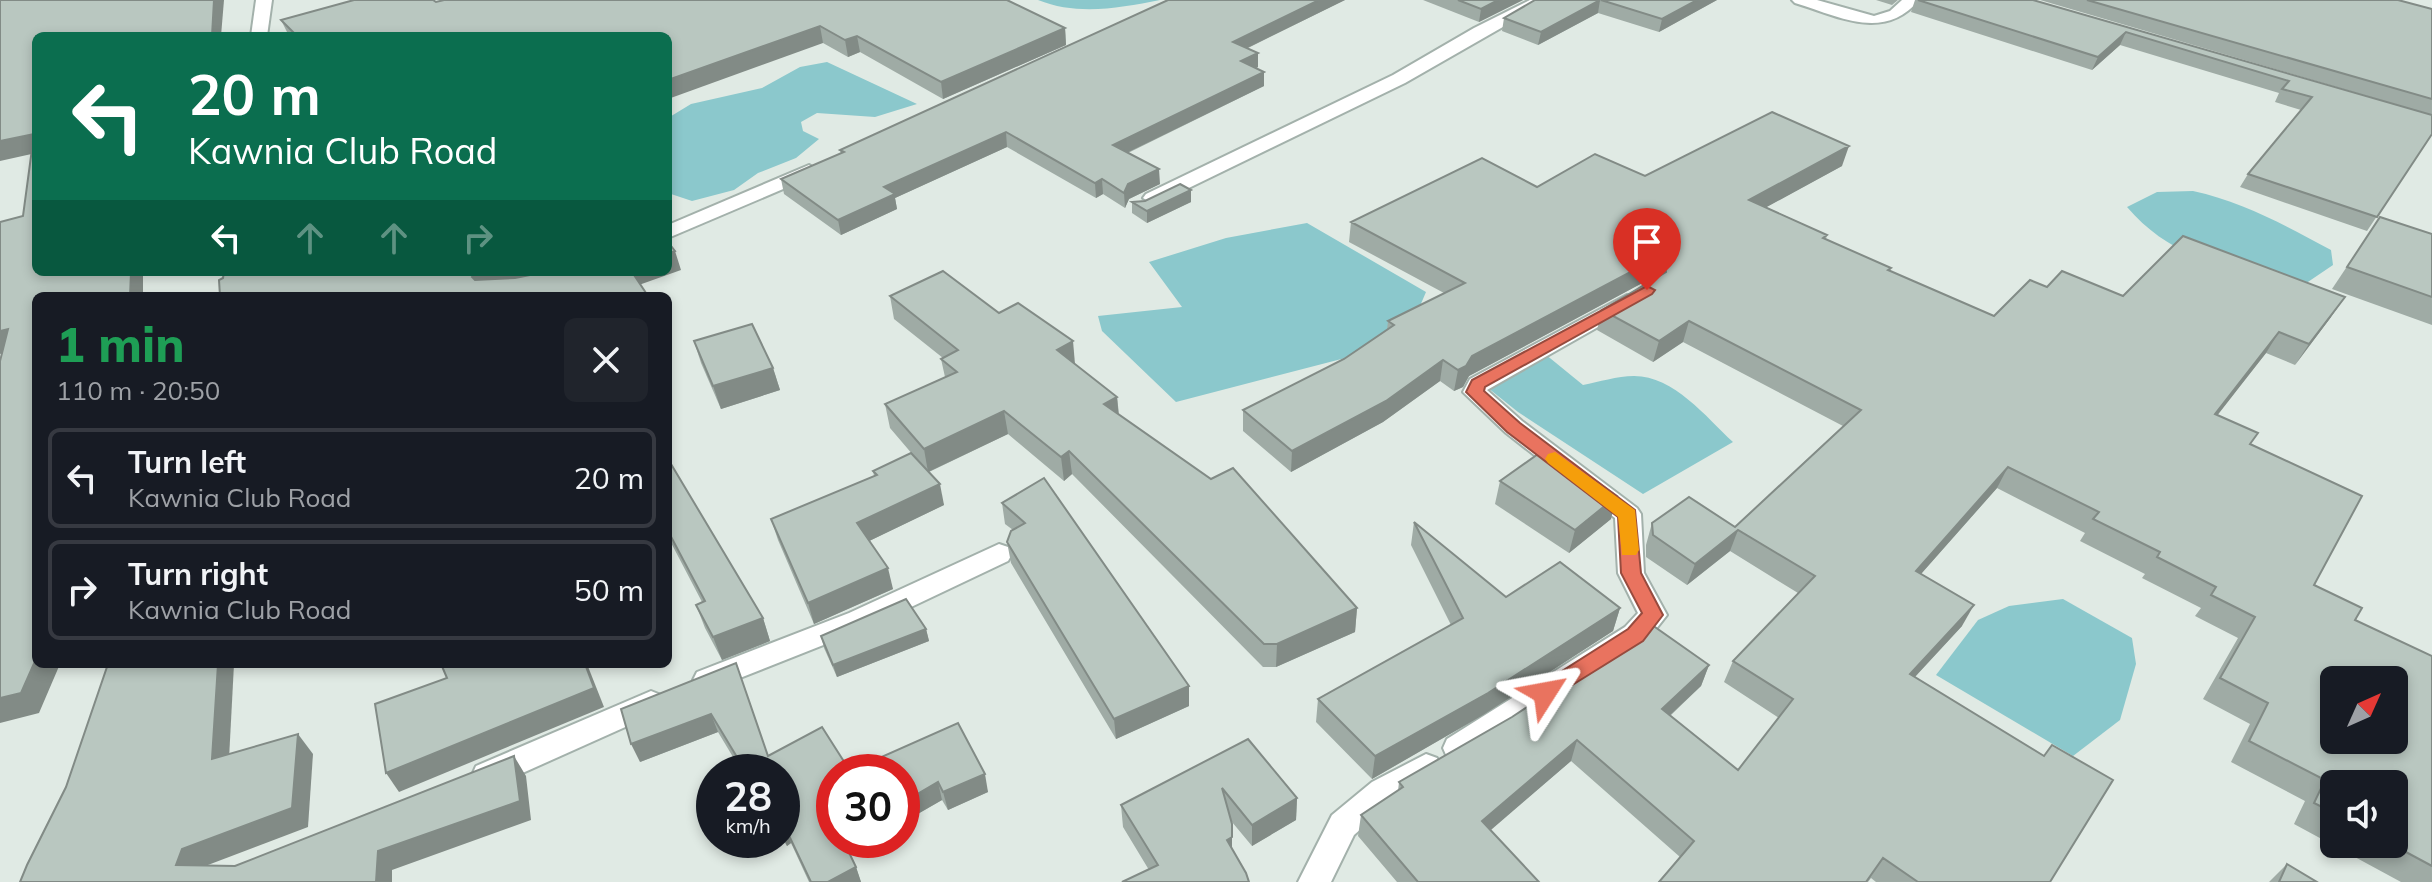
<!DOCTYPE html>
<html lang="en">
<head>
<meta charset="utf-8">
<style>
	body { margin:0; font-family:Mulish,sans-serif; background:#20242c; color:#f1f3f6; height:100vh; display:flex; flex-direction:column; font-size:30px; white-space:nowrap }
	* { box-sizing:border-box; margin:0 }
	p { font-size:26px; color:#9ea1a6 }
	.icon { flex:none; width:44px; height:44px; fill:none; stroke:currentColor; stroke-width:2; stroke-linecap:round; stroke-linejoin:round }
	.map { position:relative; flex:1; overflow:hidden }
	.drawer { position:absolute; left:32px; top:292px; width:640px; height:376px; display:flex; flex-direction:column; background:#171b24; border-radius:12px; box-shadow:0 4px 12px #0003 }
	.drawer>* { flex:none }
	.hud { position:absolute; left:32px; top:32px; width:640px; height:244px; border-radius:12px; box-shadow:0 4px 12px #0003; background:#0b6e4f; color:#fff; overflow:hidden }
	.needle { width:52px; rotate:45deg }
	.buttons { position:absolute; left:2320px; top:666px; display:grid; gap:16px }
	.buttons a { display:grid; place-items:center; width:88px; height:88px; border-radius:12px; background:#171b24; box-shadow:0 4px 12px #0003; font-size:40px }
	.speed { position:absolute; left:696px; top:754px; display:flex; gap:16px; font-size:40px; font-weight:700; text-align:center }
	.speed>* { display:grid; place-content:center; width:104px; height:104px; border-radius:50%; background:#171b24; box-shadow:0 4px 12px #0003; line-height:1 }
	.speed small { font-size:20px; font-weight:400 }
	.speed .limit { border:12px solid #d22; background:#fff; color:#111 }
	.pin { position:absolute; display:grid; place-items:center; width:68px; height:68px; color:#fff; margin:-82px -34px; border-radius:50% 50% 50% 0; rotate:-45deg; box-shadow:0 0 8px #0007 }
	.pin .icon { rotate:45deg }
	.me { position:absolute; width:88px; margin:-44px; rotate:56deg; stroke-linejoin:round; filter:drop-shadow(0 0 6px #0008) }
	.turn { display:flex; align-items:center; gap:28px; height:168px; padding:0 24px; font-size:36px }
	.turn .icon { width:104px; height:104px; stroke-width:2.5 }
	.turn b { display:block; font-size:56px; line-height:68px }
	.lanes { display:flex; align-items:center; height:76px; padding:0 24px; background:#0003; justify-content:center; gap:40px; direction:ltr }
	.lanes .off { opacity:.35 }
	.round { display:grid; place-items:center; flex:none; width:84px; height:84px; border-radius:12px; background:#20242c }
	.overview { display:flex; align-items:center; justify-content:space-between; height:136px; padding:0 24px }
	h1 { font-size:48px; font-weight:800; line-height:60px; color:#1e9e55 }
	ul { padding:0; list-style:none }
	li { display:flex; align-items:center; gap:24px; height:100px; margin:0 16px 12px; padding:0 8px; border:4px solid #363941; border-radius:12px }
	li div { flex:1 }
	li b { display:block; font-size:30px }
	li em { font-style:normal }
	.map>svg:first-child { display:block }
</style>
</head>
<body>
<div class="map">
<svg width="2432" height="882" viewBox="0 0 2432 882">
	<rect width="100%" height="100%" fill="#e0eae4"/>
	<g fill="#8bc8cc">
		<path d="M1038 0H1160C1119 8 1078 16 1038 0Z"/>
		<polygon points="827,62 917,104 875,117 817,113 801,122 803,131 819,139 796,158 758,173 734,190 692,201 668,193 668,118 691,104 762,88 800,67"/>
		<path d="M2193 191C2244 202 2286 226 2331 250L2333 265 2299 288C2234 270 2173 261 2127 207L2157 192Z"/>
		<polygon points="1307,223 1426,292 1420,306 1353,356 1176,402 1102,331 1098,316 1182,307 1149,262 1226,238"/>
		<path d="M1545 354 1583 385C1599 382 1617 376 1634 376 1674 376 1706 417 1733 442L1643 494 1518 412 1483 384Z"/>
		<polygon points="2063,599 2132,638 2136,664 2120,720 2073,756 1936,675 1978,620 2009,606"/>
	</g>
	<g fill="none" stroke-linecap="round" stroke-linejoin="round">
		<g stroke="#a3b1ab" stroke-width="4">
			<g id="minor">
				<polygon points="256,0 272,0 267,36 251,36"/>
				<polygon points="1530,0 1550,0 1405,83 1160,202 1153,204 1143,198 1146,194 1393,75 1474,28"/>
				<path d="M1792 0H1817L1874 16 1890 11 1902 0H1919C1884 42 1838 16 1795 3Z"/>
				<polygon points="809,165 818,171 816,175 668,238 668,225"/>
				<polygon points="1627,295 1638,301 1635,306 1487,390 1522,421 1637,508 1641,514 1644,573 1667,615 1645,643 1469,757 1458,761 1447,757 1443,748 1447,739 1625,627 1638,613 1618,573 1615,518 1506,433 1463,392 1470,379"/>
				<polygon points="999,544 1008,547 1012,554 1008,561 869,627 707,691 697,688 693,680 697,672 849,613"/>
				<polygon points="651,691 661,695 666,703 661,711 498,784 487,788 476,784 472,775 476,766"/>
				<polygon points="1426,754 1437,758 1441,767 1437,776 1394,800 1354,835 1331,882 1298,882 1332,815 1372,782"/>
			</g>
		</g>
		<use href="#minor" fill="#fff" fill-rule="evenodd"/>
	</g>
	<g fill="#9faba5" fill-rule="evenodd">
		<polygon points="1168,0 1345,0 1248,48 1258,67 1256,68 1264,86 1128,153 1160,184 1129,199 1125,208 1103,194 1096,198 1007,147 895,198 897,209 841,235 784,194 781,179 841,154 840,150"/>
		<polygon points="1423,0 1523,0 1479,22"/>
		<polygon points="1535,0 1717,0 1659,32 1598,13 1538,45 1502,31 1504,18"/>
		<polygon points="1876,0 1898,0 1892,5"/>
		<polygon points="1915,0 2033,0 2432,115 2432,134 2367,231 2240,187 2248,174 2301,110 2275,102 2279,93 2120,45 2092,70 1911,12"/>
		<polygon points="2040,0 2398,0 2432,9 2432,115"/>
		<polygon points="436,2 1065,28 1066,45 943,99 860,52 848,57 823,43 668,36 289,36 281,20"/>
		<path d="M1842 166 1766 207 1827 235 1826 239 1891 268 1890 271 1994 316 2047 287 2331 317 2295 365 2266 353 2217 415 2250 444 2314 585 2355 620 2432 656V882H2401L2294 824 2305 801 2231 762 2250 724 2203 699 2238 638 2195 616 2201 608 2142 578 2145 574 2080 541 2085 533 1997 488 1921 574 1962 626 1915 677 2050 882H1876L1871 878 1868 882H1658L1680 857 1571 761 1490 830 1539 882H1397L1358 836 1361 815 1398 791 1399 782 1709 665 1701 686 1670 716 1738 770 1779 718 1724 682 1733 661 1798 593 1730 551 1687 585 1646 557V545L1652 523 1735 527 1843 426 1683 342 1653 362 1597 330 1602 310 1648 282 1646 281 1469 376 1463 387 1454 391 1440 381 1383 422 1291 472 1243 431V410L1344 359 1387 330 1388 321 1444 293 1349 242 1351 222 1537 187 1645 176ZM2334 784 2394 844H2334Z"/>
		<polygon points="1145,201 1191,202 1147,223 1132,213 1132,202"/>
		<polygon points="2380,217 2432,234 2432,325 2332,289"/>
		<polygon points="890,296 999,313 1075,364 1117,397 1119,414 1357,608 1355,632 1276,667 1263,667 1072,474 1064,481 1008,434 929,472 944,505 869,541 893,589 814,624 778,540 771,519 874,476 873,471 919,462 890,428 885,404 945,377 941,359 943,358 894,319"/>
		<polygon points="694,341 773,368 780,390 721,409 701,363"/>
		<polygon points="668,459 763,618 770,641 722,660 705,628 696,605 702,602 668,537"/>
		<polygon points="1044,478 1189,686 1189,706 1116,739 1011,563 1007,542 1013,530 1005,524 1002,503"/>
		<polygon points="1500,481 1611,519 1569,553 1495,504"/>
		<polygon points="1414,522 1506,597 1620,608 1613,631 1483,715 1372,779 1316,722 1318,699 1451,625 1411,545"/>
		<polygon points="926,629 929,641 837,677 824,648 821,636"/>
		<polygon points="736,663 768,756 850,771 958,723 988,792 948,810 942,800 902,823 902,772 850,854 856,867 861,882 809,882 791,843 787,846 782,838 782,772 742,772 718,732 640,762"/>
		<polygon points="1248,739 1297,798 1296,820 1252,846 1232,822 1232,849 1149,870 1123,827 1121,805"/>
		<polygon points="2287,864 2317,882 2269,882"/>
	</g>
	<g fill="#828b86">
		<polygon points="214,0 224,0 221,36 212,36"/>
		<polygon points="1319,0 1345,0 1233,55 1233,42"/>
		<polygon points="1498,0 1523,0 1479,22 1481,9"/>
		<polygon points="1600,0 1598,13 1538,45 1541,32"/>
		<polygon points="1697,0 1717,0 1659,32 1662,19"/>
		<polygon points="820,26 823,43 668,99 668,80"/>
		<polygon points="1065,28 1066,45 943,99 941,82"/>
		<polygon points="2126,32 2120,45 2092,70 2098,57"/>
		<polygon points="857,36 860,52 848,57 845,40"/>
		<polygon points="1258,53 1258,67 1240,75 1241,61"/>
		<polygon points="1264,72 1264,86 1114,159 1113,145"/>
		<polygon points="1006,132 1007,147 895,198 897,209 841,235 838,220 884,187"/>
		<polygon points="34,134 36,153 0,161 0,141"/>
		<polygon points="1849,146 1842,166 1743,220 1749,200"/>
		<polygon points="1159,169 1160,184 1129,199 1125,208 1124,193 1128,184"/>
		<polygon points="1102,179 1103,194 1096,198 1095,183"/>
		<polygon points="1191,190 1191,202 1147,223 1147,211"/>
		<polygon points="675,251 681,270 636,286 631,272 668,272 668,254"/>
		<polygon points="1651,261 1646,281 1469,376 1463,387 1454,391 1458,370 1472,356"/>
		<polygon points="131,272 159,272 143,276 143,296 130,296"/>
		<polygon points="476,272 546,272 486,289 472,277"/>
		<polygon points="2345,297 2331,317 2295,365 2309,344"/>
		<polygon points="1689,321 1683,342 1653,362 1659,341"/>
		<polygon points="8,329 23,348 0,354 0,331"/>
		<polygon points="2279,332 2266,353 2202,435 2215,414"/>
		<polygon points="1073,341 1075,364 1057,350"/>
		<polygon points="1443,360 1440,381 1383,422 1291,472 1292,451"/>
		<polygon points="773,368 780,390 721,409 713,386"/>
		<polygon points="1117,397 1119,420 1104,404"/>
		<polygon points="1004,411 1008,434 928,472 924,449"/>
		<polygon points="1069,451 1072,474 1064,481 1061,457"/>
		<polygon points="2008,467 1997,488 1905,592 1916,571"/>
		<polygon points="940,484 944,505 863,544 857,523"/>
		<polygon points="1617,496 1611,519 1569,553 1575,530"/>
		<polygon points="1738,530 1730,551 1687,585 1695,564"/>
		<polygon points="888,568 893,589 814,624 808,603"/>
		<polygon points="1974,605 1962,626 1898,695 1910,674"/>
		<polygon points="1357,608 1355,632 1276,667 1277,644"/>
		<polygon points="1620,608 1613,631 1483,715 1372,779 1375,756"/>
		<polygon points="763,618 770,641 722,660 713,637"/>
		<polygon points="926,629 929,641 837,677 833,665"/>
		<polygon points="36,659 36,664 60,664 39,713 0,723 0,698"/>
		<polygon points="218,664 234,664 228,778 212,759"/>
		<polygon points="585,664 587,664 604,707 399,792 386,773"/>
		<polygon points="1709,665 1701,686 1654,730 1662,709"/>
		<polygon points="1189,686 1189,706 1116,739 1114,719"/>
		<polygon points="711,714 718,732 640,762 631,744"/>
		<polygon points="298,734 313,754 308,827 200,868 176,865 182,849"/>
		<polygon points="1577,740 1571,761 1477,842 1482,821"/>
		<polygon points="514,756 526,776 531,820 392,870 392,882 376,882 378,851"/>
		<polygon points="985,774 988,792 948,810 943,792"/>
		<polygon points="938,782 942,800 902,823 902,803"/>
		<polygon points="1297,798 1296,820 1252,846 1252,825"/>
		<polygon points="784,825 791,843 787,846 782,834 782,827"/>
		<polygon points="1232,837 1232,858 1227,840"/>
		<polygon points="842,840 874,840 847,855"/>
		<polygon points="856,867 861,882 828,882"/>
	</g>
	<g fill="#b9c7c0" stroke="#828b86" stroke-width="2" fill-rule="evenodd">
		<polygon points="0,0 214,0 212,36 36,36 36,272 131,272 130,296 36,296 36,659 21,693 0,698 0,361 8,329 0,331 0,222 23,216 34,134 0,141"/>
		<polygon points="354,0 433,0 436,2 444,0 1007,0 1065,28 941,82 857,36 845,40 820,26 668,80 668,36 297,36 281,20"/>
		<polygon points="1168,0 1319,0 1233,42 1258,53 1241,61 1264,72 1113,145 1159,169 1128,184 1124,193 1102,179 1095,183 1006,132 884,187 895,194 838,220 781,179 844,152 840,150"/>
		<polygon points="1458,0 1498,0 1481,9"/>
		<polygon points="1535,0 1600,0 1541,32 1504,18"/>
		<polygon points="1601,0 1697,0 1662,19"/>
		<polygon points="1918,0 2033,0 2432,115 2432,134 2377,217 2248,174 2312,97 2282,89 2289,81 2126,32 2098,57"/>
		<polygon points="2087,0 2398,0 2432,9 2432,99"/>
		<path d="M1772 112 1849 146 1749 200 1827 235 1823 238 1891 268 1888 270 1994 316 2030 280 2047 287 2062 271 2123 296 2183 236 2345 297 2309 344 2279 332 2215 414 2258 433 2250 444 2362 496 2314 585 2362 608 2355 620 2432 656V866L2391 844H2394V784H2334V813L2314 803 2325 780 2249 741 2268 703 2220 678 2255 617 2211 595 2216 587 2157 557 2160 552 2093 519 2099 512 2008 467 1916 571 1974 605 1910 674 2044 756 2052 745 2113 780 2050 882H1918L1883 858 1866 882H1659L1694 841 1577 740 1482 821 1539 882H1418L1361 815 1403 787 1399 782 1512 717 1652 625 1709 665 1662 709 1738 770 1793 699 1733 661 1815 576 1738 530 1695 564 1653 535 1652 523 1689 497 1735 527 1861 410 1689 321 1659 341 1602 310 1666 272 1665 267 1651 261 1472 356 1466 366 1458 370 1443 360 1386 401 1292 451 1243 410 1344 359 1394 325 1388 321 1465 283 1351 222 1482 158 1537 187 1595 154 1645 176ZM2334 680H2394V740H2334Z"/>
		<polygon points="1180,184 1191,190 1147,211 1132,202 1145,201"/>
		<polygon points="2380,217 2432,234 2432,297 2347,267"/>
		<polygon points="668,242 675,251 668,254"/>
		<polygon points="943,271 999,313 1018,303 1073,341 1057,350 1117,397 1104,404 1211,479 1233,468 1357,608 1277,644 1264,644 1069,451 1061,457 1004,411 924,449 885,404 957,372 941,359 958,350 890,296"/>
		<polygon points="224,272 476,272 472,277 475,280 515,278 545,272 632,272 648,296 220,296 219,280 223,278"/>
		<polygon points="752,324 773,368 713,386 694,341"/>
		<polygon points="1548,447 1617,496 1575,530 1500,481"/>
		<polygon points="911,453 940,484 857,523 888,568 808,603 771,519 877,475 873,471"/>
		<polygon points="668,459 763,618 713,637 696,605 705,601 668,531"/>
		<polygon points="1044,478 1189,686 1114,719 1007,542 1011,531 1025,523 1002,503"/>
		<polygon points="1414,522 1506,597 1560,562 1620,608 1488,693 1375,756 1318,699 1463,618"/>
		<polygon points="906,599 926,629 833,665 821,636"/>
		<polygon points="736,663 768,756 822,727 850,771 958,723 985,774 943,792 938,782 902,803 902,772 834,772 834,840 843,840 856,867 828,882 811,882 784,825 782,827 782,772 746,772 711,714 631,744 621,709"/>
		<polygon points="108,664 218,664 212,759 298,734 292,808 182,849 176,865 235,866 514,756 520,801 378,851 376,882 20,882 27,865 66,787"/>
		<polygon points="441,664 585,664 594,688 386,773 375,704 447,678"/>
		<polygon points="1248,739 1297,798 1252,825 1222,788 1232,824 1232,837 1227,840 1246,873 1249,882 1122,882 1158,865 1121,805"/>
		<polygon points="2287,864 2317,882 2279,882"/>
	</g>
	<polygon fill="#e9735f" stroke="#974b3e" stroke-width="2" points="1647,286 1655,290 1652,294 1485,387 1484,391 1520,423 1635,510 1641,573 1663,615 1643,641 1545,702 1537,699 1534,693 1537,687 1628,629 1642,613 1621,573 1618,517 1507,432 1466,392 1472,380"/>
	<polygon fill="#f59e0b" points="1555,452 1635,510 1639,550 1636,555 1622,555 1618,517 1548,463 1545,459 1548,454"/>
</svg>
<div class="buttons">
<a><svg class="needle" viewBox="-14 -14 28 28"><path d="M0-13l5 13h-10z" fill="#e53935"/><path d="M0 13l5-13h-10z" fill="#9ea1a6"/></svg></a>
<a><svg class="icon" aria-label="sound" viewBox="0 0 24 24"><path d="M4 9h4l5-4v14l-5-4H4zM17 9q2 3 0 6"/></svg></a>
</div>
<div class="speed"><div>28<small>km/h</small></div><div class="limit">30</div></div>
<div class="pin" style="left:1647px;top:290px;background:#d93025"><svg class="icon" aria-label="arrive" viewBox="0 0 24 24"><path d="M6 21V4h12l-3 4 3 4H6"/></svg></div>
<svg class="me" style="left:1545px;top:693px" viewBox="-20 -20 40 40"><path d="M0-17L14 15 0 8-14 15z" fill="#e9735f" stroke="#fff" stroke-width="4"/></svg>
<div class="hud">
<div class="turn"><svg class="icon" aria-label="left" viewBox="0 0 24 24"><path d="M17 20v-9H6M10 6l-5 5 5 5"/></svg><div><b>20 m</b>Kawnia Club Road</div></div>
<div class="lanes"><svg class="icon" aria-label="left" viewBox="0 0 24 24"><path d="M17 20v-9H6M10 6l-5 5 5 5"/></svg><svg class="icon off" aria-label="ahead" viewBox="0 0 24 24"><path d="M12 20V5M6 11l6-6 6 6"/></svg><svg class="icon off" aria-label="ahead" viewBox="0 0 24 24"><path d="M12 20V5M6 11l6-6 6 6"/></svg><svg class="icon off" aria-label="right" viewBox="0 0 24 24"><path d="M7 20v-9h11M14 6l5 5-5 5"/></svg></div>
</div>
<section class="drawer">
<div class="overview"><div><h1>1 min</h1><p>110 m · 20:50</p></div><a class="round"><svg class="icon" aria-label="close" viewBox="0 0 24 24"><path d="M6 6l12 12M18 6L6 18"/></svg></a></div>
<ul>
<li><svg class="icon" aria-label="left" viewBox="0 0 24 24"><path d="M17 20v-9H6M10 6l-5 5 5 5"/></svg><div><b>Turn left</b><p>Kawnia Club Road</p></div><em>20 m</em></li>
<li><svg class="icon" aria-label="right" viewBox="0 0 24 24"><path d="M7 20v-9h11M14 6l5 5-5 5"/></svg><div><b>Turn right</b><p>Kawnia Club Road</p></div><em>50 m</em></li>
</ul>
</section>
</div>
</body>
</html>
